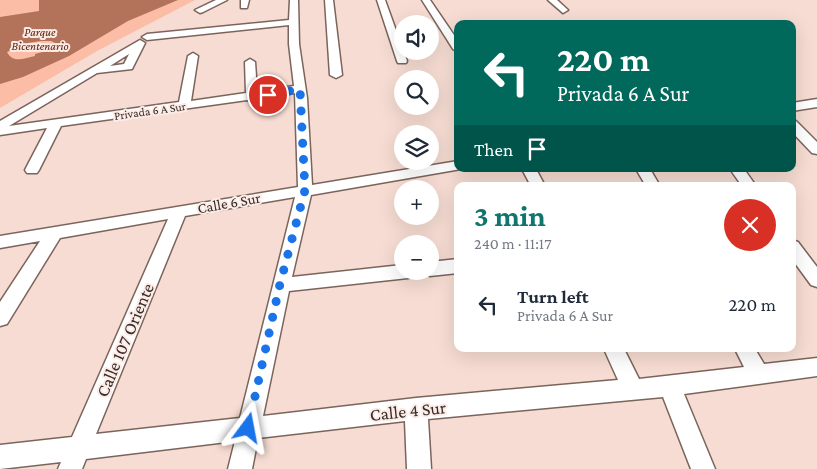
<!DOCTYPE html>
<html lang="en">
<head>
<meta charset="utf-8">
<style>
	body { margin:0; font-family:"Crimson Pro",serif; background:#f6f6f7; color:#1f2937; height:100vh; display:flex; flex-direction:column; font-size:19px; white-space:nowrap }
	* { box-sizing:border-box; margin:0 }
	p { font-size:16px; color:#747a83 }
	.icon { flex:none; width:28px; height:28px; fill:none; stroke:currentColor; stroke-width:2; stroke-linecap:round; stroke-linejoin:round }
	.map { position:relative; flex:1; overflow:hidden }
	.details { position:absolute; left:454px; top:182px; width:342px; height:170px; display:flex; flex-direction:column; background:#fff; border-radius:10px; box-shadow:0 5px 20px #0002 }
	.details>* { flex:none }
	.guide { position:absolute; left:454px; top:20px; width:342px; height:152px; border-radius:10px; box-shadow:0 5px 20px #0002; background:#00695c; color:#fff; overflow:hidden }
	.tools { position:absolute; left:394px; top:15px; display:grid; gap:10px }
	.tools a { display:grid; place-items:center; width:45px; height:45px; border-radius:50%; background:#fff; box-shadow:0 5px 20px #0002; font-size:25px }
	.pin { position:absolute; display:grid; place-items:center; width:42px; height:42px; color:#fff; margin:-21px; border:2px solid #fff; border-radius:50%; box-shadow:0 1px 5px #0007 }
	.me { position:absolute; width:55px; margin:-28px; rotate:13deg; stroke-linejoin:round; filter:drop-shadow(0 0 4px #0008) }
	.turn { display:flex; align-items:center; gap:18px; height:105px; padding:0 20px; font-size:22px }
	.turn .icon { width:65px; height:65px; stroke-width:2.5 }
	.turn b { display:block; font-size:35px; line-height:42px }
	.then { display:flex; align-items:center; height:48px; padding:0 20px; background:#0003; gap:10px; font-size:19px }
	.round { display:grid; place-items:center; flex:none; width:52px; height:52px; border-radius:26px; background:#f6f6f7 }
	.overview { display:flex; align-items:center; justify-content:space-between; height:85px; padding:0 20px }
	h1 { font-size:30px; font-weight:700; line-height:38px; color:#0f766e }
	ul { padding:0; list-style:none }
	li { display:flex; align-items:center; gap:15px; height:75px; padding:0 20px }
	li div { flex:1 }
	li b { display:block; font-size:19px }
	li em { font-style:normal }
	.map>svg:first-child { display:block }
</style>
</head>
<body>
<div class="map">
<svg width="817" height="469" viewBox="0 0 817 469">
	<rect width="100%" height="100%" fill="#f6dcd2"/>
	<polygon fill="#fcbda6" points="0,0 195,0 97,51 0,108"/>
	<path fill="#b3725a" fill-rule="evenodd" d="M39 0H178L128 21 69 56 23 77 0 84V17L39 11ZM41 41H51L55 43 50 50 35 54V56C25 58 13 64 7 52L28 43Z"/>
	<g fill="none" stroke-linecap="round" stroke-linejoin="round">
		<g stroke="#7b645c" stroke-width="3">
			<g id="street">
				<polygon points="216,0 227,0 203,12 200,13 195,10"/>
				<polygon points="241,0 249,0 247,8 241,8"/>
				<path d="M290 0H298L299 44 307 98 312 185 458 161V169H461L311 195 292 277 402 265V271H417L414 276 408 278 289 291 263 416 416 398 618 380 604 349H624L639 379 744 367 735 349H755L764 364 817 358V376L684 394 715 469H691L663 397 428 419 431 469H407L405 421 258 438 252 469H228L235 441 86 459 82 469H58L61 462 0 469V445L72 437 168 219 60 238 7 324 0 326V302L40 241 0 248V236L298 187 295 93 258 98 252 102 247 100 61 126 39 170 37 173H27L25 170 47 128 0 135V121L140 40 145 43 132 69 97 73 9 126 179 102 188 56 193 53 198 56 191 101 246 93 245 62 250 59 255 62 257 91 294 86 289 44V25L147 40 142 37 147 34 289 20ZM129 54 124 64 110 66ZM295 197 240 418 96 434 185 216Z"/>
				<polygon points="325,0 333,0 342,75 336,78 330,75"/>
				<polygon points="377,0 385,0 407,61 406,63 398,63 397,61"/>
				<polygon points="422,0 430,0 458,41 458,52 453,49"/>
				<polygon points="548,0 557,0 568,10 563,13"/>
				<polygon points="817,99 817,107 792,111 792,103"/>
				<polygon points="792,120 796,121 817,142 817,154 812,153 792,132"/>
				<polygon points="522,169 536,169 545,186 531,186"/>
				<polygon points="636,169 650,169 660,186 646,186"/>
				<polygon points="730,169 744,169 756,186 742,186"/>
				<polygon points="792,240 798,242 817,267 817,287 811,285 792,259"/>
				<polygon points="458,259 458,273 430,276 423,271 430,271 430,262"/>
			</g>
		</g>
		<use href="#street" fill="#fff" fill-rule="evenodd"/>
	</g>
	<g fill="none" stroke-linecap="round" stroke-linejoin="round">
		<polyline stroke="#1a73e8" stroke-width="9" stroke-dasharray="0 16.2" points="248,428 280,284 305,190 300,89 268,95"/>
	</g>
	<g text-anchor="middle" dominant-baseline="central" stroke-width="4" stroke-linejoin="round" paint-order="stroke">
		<g font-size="12" font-style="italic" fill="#551900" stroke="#fcebe6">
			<text x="40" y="32">Parque<tspan x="40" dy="14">Bicentenario</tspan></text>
		</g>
		<g font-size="12" fill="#362c28" stroke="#fcebe6">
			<text transform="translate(150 111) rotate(-8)">Privada 6 A Sur</text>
		</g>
		<g font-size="15" fill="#362c28" stroke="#fcebe6">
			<text transform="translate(229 203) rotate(-10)">Calle 6 Sur</text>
		</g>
		<g font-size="18" fill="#362c28" stroke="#fcebe6">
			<text transform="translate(125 340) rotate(-67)">Calle 107 Oriente</text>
			<text transform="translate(408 411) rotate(-6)">Calle 4 Sur</text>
		</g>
	</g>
</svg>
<div class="tools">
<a><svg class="icon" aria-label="sound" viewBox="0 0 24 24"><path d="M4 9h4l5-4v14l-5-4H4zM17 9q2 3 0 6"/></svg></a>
<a><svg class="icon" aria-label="search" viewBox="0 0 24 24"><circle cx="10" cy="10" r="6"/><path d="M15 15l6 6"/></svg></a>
<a><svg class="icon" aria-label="layers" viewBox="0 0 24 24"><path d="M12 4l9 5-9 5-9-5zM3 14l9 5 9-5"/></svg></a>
<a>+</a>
<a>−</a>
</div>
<div class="pin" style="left:268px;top:95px;background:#d93025"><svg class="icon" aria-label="arrive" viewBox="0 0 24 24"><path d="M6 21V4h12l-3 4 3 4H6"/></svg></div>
<svg class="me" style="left:248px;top:428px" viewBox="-20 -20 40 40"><path d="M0-17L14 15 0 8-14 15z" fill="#1a73e8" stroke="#fff" stroke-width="4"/></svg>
<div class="guide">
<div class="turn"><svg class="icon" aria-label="left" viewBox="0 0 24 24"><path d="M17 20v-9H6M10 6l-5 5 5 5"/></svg><div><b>220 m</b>Privada 6 A Sur</div></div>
<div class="then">Then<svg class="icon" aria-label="arrive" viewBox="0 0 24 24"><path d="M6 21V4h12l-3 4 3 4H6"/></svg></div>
</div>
<section class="details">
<div class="overview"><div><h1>3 min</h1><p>240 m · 11:17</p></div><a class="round" style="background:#d93025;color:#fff"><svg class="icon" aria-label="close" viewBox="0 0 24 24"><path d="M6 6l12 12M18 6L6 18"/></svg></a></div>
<ul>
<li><svg class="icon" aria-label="left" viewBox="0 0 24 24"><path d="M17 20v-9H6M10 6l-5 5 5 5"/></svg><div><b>Turn left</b><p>Privada 6 A Sur</p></div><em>220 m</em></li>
</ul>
</section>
</div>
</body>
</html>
